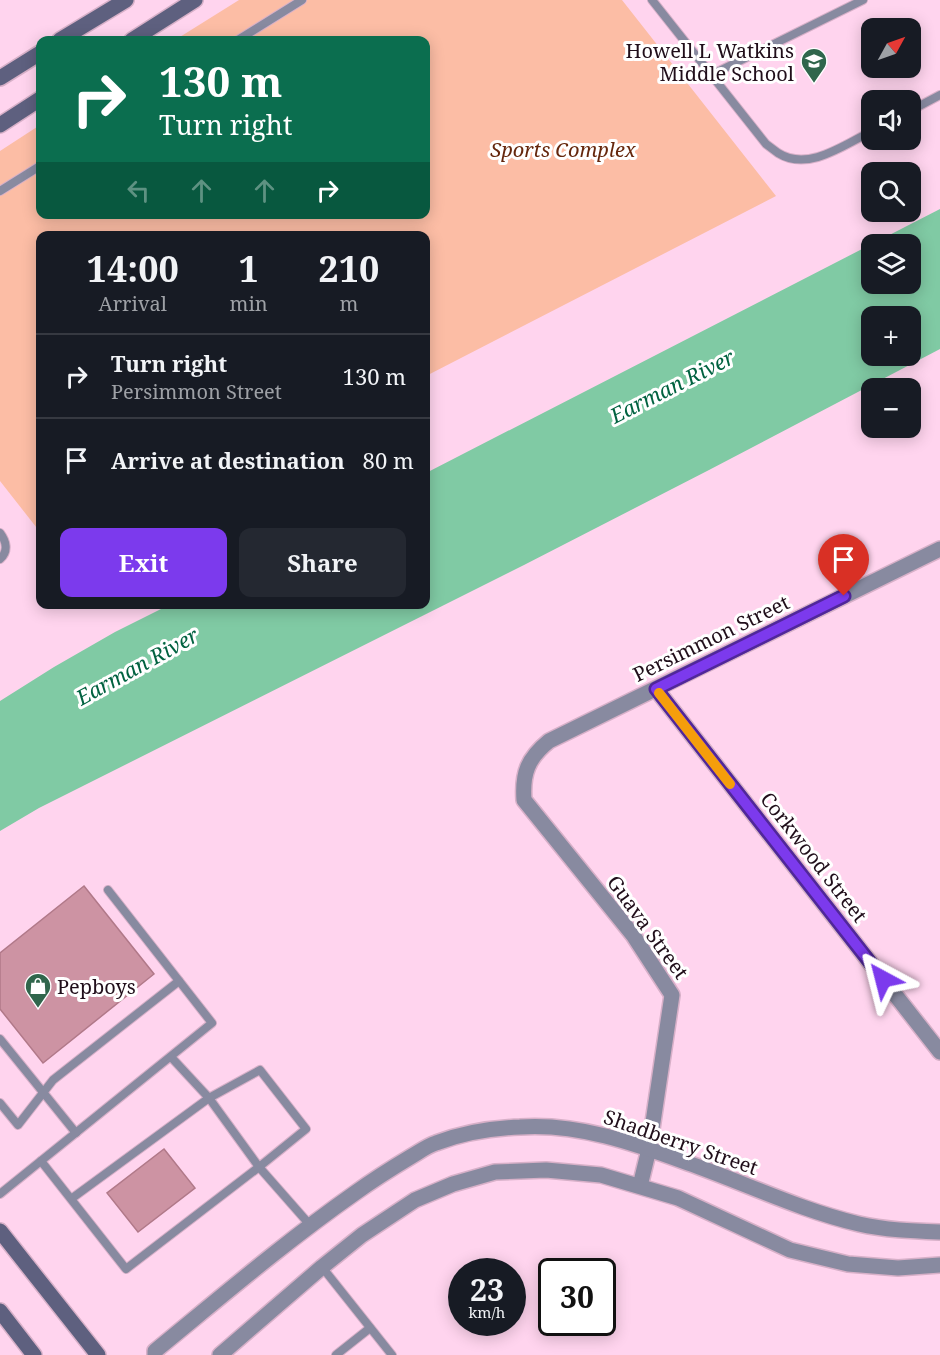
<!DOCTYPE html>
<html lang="en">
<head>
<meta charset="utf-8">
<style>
	body { margin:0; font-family:"Noto Serif",serif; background:#242831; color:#f1f3f6; height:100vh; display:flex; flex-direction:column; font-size:22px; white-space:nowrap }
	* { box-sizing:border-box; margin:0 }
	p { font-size:20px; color:#9ea1a6 }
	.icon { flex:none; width:33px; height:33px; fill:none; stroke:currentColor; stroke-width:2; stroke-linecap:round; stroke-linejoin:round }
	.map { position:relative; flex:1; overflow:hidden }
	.drawer { position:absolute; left:36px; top:231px; width:394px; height:378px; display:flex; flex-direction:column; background:#171b24; border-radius:12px; box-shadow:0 3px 15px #0003 }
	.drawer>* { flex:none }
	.top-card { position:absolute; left:36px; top:36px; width:394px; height:183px; border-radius:12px; box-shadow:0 3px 15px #0003; background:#0b6e4f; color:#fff; overflow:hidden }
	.needle { width:39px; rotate:50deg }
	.controls { position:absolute; left:861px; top:18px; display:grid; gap:12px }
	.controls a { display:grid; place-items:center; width:60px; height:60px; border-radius:12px; background:#171b24; box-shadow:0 3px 15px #0003; font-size:30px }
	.speed { position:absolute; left:448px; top:1258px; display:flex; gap:12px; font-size:30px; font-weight:700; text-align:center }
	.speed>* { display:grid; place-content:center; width:78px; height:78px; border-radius:50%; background:#171b24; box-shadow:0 3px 15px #0003; line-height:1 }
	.speed small { font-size:15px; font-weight:400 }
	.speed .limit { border:3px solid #111; border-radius:9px; background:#fff; color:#111 }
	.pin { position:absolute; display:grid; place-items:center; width:51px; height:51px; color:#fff; margin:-62px -26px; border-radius:50% 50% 50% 0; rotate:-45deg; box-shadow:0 0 6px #0007 }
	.pin .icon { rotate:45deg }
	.me { position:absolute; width:66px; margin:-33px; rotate:322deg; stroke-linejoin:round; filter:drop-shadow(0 0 4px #0008) }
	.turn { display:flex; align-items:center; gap:21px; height:126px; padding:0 24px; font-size:27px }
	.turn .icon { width:78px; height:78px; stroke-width:2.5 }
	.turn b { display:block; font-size:42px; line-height:51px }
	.lanes { display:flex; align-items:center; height:57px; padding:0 24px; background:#0003; justify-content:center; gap:30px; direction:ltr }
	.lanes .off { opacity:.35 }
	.eta { display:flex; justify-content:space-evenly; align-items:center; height:102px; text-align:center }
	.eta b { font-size:36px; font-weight:700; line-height:42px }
	.button { display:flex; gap:12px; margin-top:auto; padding:12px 24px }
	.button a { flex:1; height:69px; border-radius:12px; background:#7c3aed; color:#fff; font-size:24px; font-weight:700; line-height:69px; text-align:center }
	.button a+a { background:#242831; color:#f1f3f6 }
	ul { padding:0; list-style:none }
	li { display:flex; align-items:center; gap:18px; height:84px; padding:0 24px; border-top:2px solid #363941 }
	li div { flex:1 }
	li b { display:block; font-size:22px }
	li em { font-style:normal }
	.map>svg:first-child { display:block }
</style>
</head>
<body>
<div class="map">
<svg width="940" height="1355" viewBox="0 0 940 1355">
	<rect width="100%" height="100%" fill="#ffd4ee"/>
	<polygon fill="#fcbda5" points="239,0 622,0 776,196 426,376 426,236 40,236 40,532 0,481 0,151 40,125 40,214 426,214 426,40 175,40"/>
	<path fill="#80caa4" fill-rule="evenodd" d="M940 209V349L709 470 524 565 39 808 0 831V701L54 667 115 632 169 605 426 604V473ZM872 244H910V284H872ZM910 316V356H872V316Z"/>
	<g fill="#cd93a3" stroke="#b17989" stroke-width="1.5">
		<polygon points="84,886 154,974 43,1063 0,1009 0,953"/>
		<polygon points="164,1149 195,1188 138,1232 107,1193"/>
	</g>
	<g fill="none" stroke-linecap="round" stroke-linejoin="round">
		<g stroke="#d7b0c8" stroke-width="10">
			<g id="lane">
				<path d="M652 0 766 144C770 147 774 150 778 153 808 172 844 145 872 131"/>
				<polyline points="238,40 302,0"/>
				<polyline points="711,75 863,0"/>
				<polyline points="910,111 940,95"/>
				<polyline points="0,191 40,166"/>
				<path d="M0 533C6 541 9 551 0 559"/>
				<polyline points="0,1039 76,1133"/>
				<polyline points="171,1057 209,1098 259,1167 310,1225"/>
				<polyline points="0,1103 18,1125 53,1080 179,981"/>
				<polyline points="41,1161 126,1269 259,1167 306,1129 260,1070 209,1098 71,1199"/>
				<polyline points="0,1194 212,1023 108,890"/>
				<polyline points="322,1267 392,1355"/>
				<polyline points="336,1355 370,1328"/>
			</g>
		</g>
		<g stroke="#d7b0c8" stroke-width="18">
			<g id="street">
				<polyline points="656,689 940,1052"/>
				<path d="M640 1186 649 1149 672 995 633 935 524 800C522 773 528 758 549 741L940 549"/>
				<path d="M155 1355V1351C221 1297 285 1242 355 1193 373 1180 392 1168 412 1156 419 1152 427 1146 436 1143 462 1133 492 1128 520 1127 578 1123 634 1143 688 1163 745 1183 800 1210 859 1224 885 1230 913 1231 940 1232"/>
				<polyline points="220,1355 322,1267 362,1235 415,1200 453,1184 495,1172 546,1170 601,1175 678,1198 790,1250 848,1264 898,1268 940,1265"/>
			</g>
		</g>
		<g stroke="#d7b0c8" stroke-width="18">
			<g id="secondary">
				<polyline points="60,40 126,0"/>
				<polyline points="132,40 195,0"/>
				<polyline points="0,78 40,53"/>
				<polyline points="0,125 40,99"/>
				<polyline points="0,1231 98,1355"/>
				<polyline points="0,1311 34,1355"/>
			</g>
		</g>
		<use href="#lane" stroke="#888aa0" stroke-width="8"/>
		<use href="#street" stroke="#888aa0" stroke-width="15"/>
		<use href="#secondary" stroke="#5e607f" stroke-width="15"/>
	</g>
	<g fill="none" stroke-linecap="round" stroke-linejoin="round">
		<g stroke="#51269a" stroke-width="15">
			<polyline id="route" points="844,596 656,689 883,979"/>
		</g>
		<use href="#route" stroke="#7c3aed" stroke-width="10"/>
		<polyline stroke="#f59e0b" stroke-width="10" points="659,693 730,784"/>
	</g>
	<defs>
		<g id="school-pin" transform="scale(1.35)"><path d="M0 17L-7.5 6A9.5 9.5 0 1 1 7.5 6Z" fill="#30664c" stroke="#fff"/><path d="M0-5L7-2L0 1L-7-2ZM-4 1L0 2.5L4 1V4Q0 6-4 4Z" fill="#fff"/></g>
		<g id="shop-pin" transform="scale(1.35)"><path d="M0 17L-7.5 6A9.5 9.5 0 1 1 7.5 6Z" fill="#30664c" stroke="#fff"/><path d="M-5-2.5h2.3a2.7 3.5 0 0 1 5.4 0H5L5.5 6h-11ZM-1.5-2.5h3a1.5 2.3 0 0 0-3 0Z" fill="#fff"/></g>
	</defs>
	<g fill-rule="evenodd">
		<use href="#school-pin" x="814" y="61"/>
		<use href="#shop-pin" x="38" y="986"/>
	</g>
	<g text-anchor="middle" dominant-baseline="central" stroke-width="6" stroke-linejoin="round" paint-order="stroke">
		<g font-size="20" fill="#200e1a" stroke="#fff" text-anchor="end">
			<text x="794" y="50">Howell L Watkins<tspan x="794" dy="23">Middle School</tspan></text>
			<text x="57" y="986" text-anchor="start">Pepboys</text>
		</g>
		<g font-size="20" font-style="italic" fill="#65270d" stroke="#fff">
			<text x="563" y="149">Sports Complex</text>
		</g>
		<g font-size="20" fill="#200e1a" stroke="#fff">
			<text transform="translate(711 638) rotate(-26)">Persimmon Street</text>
			<text transform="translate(814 857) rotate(52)">Corkwood Street</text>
			<text transform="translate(648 927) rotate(54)">Guava Street</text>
			<text transform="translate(681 1142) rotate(19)">Shadberry Street</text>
		</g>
		<g font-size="21" font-style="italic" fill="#016240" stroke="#fff">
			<text transform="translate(672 386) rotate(-27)">Earman River</text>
			<text transform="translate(137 666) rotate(-29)">Earman River</text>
		</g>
	</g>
</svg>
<div class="controls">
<a><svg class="needle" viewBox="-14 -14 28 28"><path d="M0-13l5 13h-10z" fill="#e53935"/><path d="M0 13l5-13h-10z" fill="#9ea1a6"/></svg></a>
<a><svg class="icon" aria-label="sound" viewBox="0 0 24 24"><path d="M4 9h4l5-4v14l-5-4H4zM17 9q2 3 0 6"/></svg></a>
<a><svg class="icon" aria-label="search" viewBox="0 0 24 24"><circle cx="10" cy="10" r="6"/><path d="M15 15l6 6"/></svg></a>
<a><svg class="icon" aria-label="layers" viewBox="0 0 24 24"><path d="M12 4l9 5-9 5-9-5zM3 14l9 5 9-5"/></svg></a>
<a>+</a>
<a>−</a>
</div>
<div class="speed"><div>23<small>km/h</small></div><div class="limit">30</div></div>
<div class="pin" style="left:844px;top:596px;background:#d93025"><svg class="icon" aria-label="arrive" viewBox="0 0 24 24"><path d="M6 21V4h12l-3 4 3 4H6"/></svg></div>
<svg class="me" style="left:883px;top:979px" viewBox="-20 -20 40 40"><path d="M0-17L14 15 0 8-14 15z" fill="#7c3aed" stroke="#fff" stroke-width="4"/></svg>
<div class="top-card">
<div class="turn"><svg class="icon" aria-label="right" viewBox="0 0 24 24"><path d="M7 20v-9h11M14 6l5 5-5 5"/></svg><div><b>130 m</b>Turn right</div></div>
<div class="lanes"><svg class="icon off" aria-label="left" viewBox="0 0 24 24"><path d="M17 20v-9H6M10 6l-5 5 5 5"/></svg><svg class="icon off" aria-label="ahead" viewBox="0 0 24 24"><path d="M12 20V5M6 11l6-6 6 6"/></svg><svg class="icon off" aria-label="ahead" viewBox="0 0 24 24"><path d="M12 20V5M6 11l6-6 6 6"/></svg><svg class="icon" aria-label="right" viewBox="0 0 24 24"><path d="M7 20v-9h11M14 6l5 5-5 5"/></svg></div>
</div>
<section class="drawer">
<div class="eta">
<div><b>14:00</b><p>Arrival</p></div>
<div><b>1</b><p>min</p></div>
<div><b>210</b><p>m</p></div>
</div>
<ul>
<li><svg class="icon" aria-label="right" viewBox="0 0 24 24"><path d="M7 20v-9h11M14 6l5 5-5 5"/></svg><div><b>Turn right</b><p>Persimmon Street</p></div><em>130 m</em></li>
<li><svg class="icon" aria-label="arrive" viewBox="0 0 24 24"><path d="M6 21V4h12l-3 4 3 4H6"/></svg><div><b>Arrive at destination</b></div><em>80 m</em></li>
</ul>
<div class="button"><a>Exit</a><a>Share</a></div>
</section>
</div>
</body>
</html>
